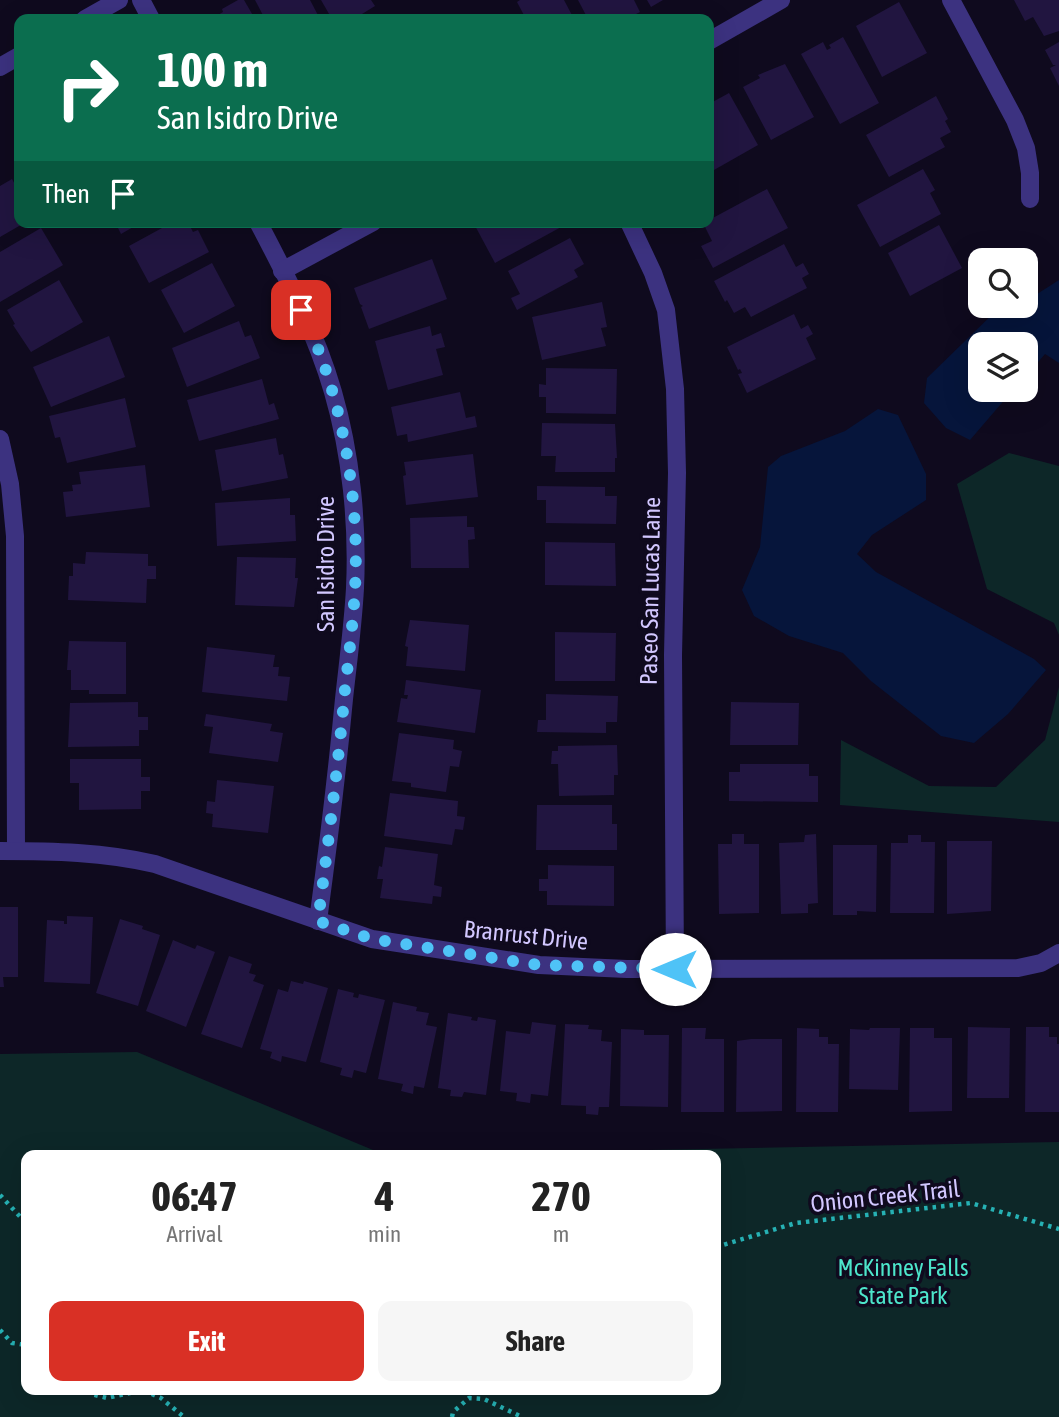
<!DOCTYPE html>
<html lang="en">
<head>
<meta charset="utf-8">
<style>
	body { margin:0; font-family:"Asap Condensed",sans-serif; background:#f6f6f6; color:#222; height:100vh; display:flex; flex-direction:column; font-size:26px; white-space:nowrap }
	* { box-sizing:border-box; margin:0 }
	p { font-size:23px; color:#767676 }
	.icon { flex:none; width:38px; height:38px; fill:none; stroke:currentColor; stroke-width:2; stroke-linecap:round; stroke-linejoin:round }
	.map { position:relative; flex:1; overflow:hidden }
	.drawer { position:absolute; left:21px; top:1150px; width:700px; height:245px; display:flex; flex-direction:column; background:#fff; border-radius:14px; box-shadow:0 7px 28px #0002 }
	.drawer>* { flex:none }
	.banner { position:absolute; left:14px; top:14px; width:700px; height:214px; border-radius:14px; box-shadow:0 7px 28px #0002; background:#0b6e4f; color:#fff; overflow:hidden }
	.fabs { position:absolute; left:968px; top:248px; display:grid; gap:14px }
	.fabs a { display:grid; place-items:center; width:70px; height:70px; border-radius:14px; background:#fff; box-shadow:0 7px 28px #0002; font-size:35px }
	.pin { position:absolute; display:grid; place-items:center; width:60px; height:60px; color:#fff; margin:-30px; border-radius:14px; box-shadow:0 4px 10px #0006 }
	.me { position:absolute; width:77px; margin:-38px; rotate:270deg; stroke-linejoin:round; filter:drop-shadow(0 0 5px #0008) }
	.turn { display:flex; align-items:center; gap:24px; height:147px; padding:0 28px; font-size:32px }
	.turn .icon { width:91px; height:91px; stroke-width:2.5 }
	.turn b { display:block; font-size:49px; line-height:60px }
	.then { display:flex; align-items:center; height:66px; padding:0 28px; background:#0003; gap:14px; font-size:26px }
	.eta { display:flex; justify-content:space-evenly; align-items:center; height:119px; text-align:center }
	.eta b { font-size:42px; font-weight:700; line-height:49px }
	.action { display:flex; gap:14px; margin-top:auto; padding:14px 28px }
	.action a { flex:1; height:80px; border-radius:14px; background:#d93025; color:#fff; font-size:28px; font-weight:700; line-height:80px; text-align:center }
	.action a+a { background:#f6f6f6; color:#222 }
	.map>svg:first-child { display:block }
</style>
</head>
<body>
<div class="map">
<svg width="1059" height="1417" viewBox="0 0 1059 1417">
	<rect width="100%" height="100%" fill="#0f0a1e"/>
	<g fill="#0d2728" fill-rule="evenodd">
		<polygon points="1009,453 1059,466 1059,635 1054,623 987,589 957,484"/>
		<polygon points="1059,687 1059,822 840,805 841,740 929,786 996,787 1045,740"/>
		<path d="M137 1052 385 1155 1059 1142V1417H0V1054ZM26 1155H716V1390H26Z"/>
	</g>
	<g fill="#06153b">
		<polygon points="1059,280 1059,363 1045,354 1026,376 1026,345 980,345 980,390 1013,390 970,440 946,428 924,403 927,378 1001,306 1026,306 1026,298 1034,296"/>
		<polygon points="878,409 898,415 926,474 926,500 872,535 857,554 876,572 1034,659 1046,670 1008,714 974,743 941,736 871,681 843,653 789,636 754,616 742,590 760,547 768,467 781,456 845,431"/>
	</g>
	<g fill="#211540">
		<polygon points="238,0 244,0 255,19 211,19 223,12 222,9"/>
		<polygon points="255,0 310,0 320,19 265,19"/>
		<polygon points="321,0 371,0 375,6 362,14 365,19 332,19"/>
		<polygon points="520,0 564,0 574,19 526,19 517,2"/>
		<polygon points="578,0 634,0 640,12 626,19 588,19"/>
		<polygon points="647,0 663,0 651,7"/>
		<polygon points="1014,0 1059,0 1059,31 1044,36 1033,17 1025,21"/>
		<polygon points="899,2 927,53 882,77 856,26"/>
		<polygon points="843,37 879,103 840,124 801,54 823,42 827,50 831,48 829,45"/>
		<polygon points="1059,42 1059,86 1050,68 1056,65 1053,65 1045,50"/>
		<polygon points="785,64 814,117 771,140 743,87 760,78 758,75"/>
		<polygon points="729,93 758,145 714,170 709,161 709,104"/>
		<polygon points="936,96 948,119 945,121 951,132 940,138 945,147 889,177 866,135"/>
		<polygon points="923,169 935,190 930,193 941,214 880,247 857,205"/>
		<polygon points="12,179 19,192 19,222 26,222 0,237 0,186"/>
		<polygon points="767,189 788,228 713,268 701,246 712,241 703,223 709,222 709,220"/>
		<polygon points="115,222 142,222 121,234"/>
		<polygon points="173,222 188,222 193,232 198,230 209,252 149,283 129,246"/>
		<polygon points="473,222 561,222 563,226 495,263"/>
		<polygon points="939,225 962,268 910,296 888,253"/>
		<polygon points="41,228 63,265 0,302 0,252"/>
		<polygon points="570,238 584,264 574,270 578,277 517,310 511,298 520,294 508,271"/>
		<polygon points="784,244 796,267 803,263 809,274 802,278 807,288 751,317 745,307 734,313 727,300 725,302 714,281"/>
		<polygon points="432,259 447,299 369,329 361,307 363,306 360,304 354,288"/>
		<polygon points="212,263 235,306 184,333 161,290"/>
		<polygon points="59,280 83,322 31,352 13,325 15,324 7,310"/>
		<polygon points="602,302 607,327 601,328 606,346 542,360 532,317"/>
		<polygon points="794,314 801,329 808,325 813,334 806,338 816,359 747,393 738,374 742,373 740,369 738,370 727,347"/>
		<polygon points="239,321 245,337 251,335 260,358 187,387 172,348"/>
		<polygon points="430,326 432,336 441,333 445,347 436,349 443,375 388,390 375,341"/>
		<polygon points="109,336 125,377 51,407 33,367"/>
		<polygon points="546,368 617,369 616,414 546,413 546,397 539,397 539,384 546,385"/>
		<polygon points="262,379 269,405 274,403 279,419 199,441 187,400"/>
		<polygon points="460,392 466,418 475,416 477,427 408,442 407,434 397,436 391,407"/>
		<polygon points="125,398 136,447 67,463 60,437 55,438 49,416"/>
		<polygon points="542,423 615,424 617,458 615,458 615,472 555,472 556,456 541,456"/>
		<polygon points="276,438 279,455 283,454 288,478 222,491 215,450"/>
		<polygon points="473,454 478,497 406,505 403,476 406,475 404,462"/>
		<polygon points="145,465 150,507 66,517 63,492 73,491 72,485 81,484 79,472"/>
		<polygon points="537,486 605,487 605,496 617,496 616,524 546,523 546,500 537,500"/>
		<polygon points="290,498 290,515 295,515 296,541 217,546 215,503"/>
		<polygon points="467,516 467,527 474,527 475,539 468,540 469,568 411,568 410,518"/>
		<polygon points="545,542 615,543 616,586 545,585"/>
		<polygon points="86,552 148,554 148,566 156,566 156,579 147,579 146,603 68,600 69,576 73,576 73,563 85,564"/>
		<polygon points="237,557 296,558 295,578 298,578 294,607 235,605"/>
		<polygon points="410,620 469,625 465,671 406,666 408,647 405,646"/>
		<polygon points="555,632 616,633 615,681 555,681"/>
		<polygon points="69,641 126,642 126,694 89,694 89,690 71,690 71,670 67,670"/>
		<polygon points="207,647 275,655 273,667 279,667 278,676 290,677 287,701 202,692"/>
		<polygon points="406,680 481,690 475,733 397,722 401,698 407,699 408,695 404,695"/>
		<polygon points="546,694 618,696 617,722 606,722 606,733 537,732 538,720 546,720"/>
		<polygon points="138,702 138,717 148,717 148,730 139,730 139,746 68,747 70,703"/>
		<polygon points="731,702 799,703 798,745 730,745"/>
		<polygon points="206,714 272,724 270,731 283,733 278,762 209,753 213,727 204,726"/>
		<polygon points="399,733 454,740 453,749 462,751 459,767 450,766 446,792 411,787 411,783 392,781"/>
		<polygon points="617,745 618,775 614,775 614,795 559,796 558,764 551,764 552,751 558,751 558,746"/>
		<polygon points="70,759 141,759 141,777 150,777 150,791 141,791 141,809 79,810 79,783 70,783"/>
		<polygon points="740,764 809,764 809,776 818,776 818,802 729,801 729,772 740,772"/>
		<polygon points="217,780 274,786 268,833 212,827 213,814 206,813 207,801 215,802"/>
		<polygon points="390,793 458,801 457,816 465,817 463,830 455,829 452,845 384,836"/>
		<polygon points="537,805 612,805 612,824 617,824 617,850 536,850"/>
		<polygon points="732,834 744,834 744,844 759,844 759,913 719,914 718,844 732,844"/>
		<polygon points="816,834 818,903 808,904 808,913 781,914 779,843 804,842 805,835"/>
		<polygon points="908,835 921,835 921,842 935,842 934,913 890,913 891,843 908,843"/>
		<polygon points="947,841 992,841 991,911 947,914"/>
		<polygon points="833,845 877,845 876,912 857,911 857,915 833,915"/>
		<polygon points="385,847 438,854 434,885 442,887 441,897 433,896 432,904 380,898 383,879 377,879 379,866 382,867"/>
		<polygon points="548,865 614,866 614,906 547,905 547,891 539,891 539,879 548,879"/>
		<polygon points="0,907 18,907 18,977 3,977 4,987 0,987"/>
		<polygon points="67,916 93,917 90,984 44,982 47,920 64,921 64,924 67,924"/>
		<polygon points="120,919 143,926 142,929 160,935 138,1006 96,993"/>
		<polygon points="173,940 195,949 197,945 215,952 186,1027 146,1011"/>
		<polygon points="229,956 252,964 249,973 256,975 253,981 264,985 242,1048 201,1034"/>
		<polygon points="291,981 303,984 304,981 328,988 306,1062 282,1056 281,1062 270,1058 272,1052 260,1049 278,989 288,992"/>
		<polygon points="338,989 354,993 353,997 358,998 359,994 385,1000 366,1073 354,1070 352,1078 340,1075 342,1068 320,1062"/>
		<polygon points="393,1002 417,1007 416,1011 429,1013 426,1025 437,1027 424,1088 414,1086 413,1094 401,1091 403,1084 378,1079"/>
		<polygon points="448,1013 472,1017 471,1020 477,1021 478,1017 496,1020 486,1095 464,1092 462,1097 450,1096 451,1090 438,1088"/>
		<polygon points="532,1022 556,1025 548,1096 531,1094 530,1103 516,1101 517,1093 500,1091 506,1031 530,1034"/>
		<polygon points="565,1024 589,1025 588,1029 602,1030 601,1041 612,1042 609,1107 599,1107 598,1115 586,1114 586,1106 561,1105"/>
		<polygon points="968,1027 1010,1028 1009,1098 967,1098"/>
		<polygon points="1026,1027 1049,1027 1049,1037 1057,1037 1057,1044 1059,1044 1059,1112 1025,1112"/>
		<polygon points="682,1028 706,1028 705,1039 724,1039 724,1112 681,1112"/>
		<polygon points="797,1028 819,1029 819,1037 828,1037 828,1044 839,1044 838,1112 796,1112"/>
		<polygon points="870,1028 900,1028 898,1090 849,1089 850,1029 869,1030"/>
		<polygon points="910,1028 934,1028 934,1038 952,1038 952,1111 909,1112"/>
		<polygon points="621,1029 644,1030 644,1035 669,1035 668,1107 620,1106"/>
		<polygon points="751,1039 782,1039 782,1111 736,1112 737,1041"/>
	</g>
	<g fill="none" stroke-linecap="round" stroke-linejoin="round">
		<g stroke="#26b1b4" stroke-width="4.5" stroke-dasharray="3.5 5" stroke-linecap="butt">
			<polyline points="0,1195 26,1223"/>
			<polyline points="716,1247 796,1223 971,1203 1059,1229"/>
			<polyline points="0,1330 12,1343 26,1345"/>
			<polyline points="88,1390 91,1394 107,1398 143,1390 161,1398 184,1417"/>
			<polyline points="452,1417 453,1412 469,1398 484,1399 522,1417"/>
		</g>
		<g stroke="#3c3280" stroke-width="18">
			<polyline points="141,0 151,19"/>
			<polyline points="951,0 1015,120 1026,148 1030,173 1030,199"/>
			<polyline points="85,19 119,0"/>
			<polyline points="709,41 781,0"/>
			<polyline points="0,67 19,56"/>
			<path d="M258 222C287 277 316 333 333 392 351 454 358 524 355 588 353 625 348 662 344 699 337 773 328 847 318 921"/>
			<polyline points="629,222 653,273 666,310 675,389 677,473 673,655 675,969"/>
			<polyline points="282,271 373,222"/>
			<polyline points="0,439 10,484 15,536 16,851"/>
			<path d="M0 851C52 851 104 852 155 864L372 939 539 965 627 969 1018 968 1041 963 1059 953"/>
		</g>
	</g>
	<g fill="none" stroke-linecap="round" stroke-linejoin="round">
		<path stroke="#4fc3f7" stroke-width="12" stroke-dasharray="0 21.6" d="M301 310C342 392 360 497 355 589 353 622 349 656 345 689 338 767 328 844 318 921L372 939 539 965 675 969"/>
	</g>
	<g text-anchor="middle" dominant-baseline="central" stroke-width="7" stroke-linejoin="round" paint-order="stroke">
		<g font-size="24" fill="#d2c7ff" stroke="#0f0a1e">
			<text transform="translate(325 564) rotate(-90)">San Isidro Drive</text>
			<text transform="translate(650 591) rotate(-89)">Paseo San Lucas Lane</text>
			<text transform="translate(526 935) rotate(6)">Branrust Drive</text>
			<text transform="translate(885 1196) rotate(-6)">Onion Creek Trail</text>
		</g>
		<g font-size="24" fill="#4de5cb" stroke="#0f0a1e">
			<text x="903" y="1267">McKinney Falls<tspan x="903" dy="28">State Park</tspan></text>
		</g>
	</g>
</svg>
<div class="fabs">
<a><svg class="icon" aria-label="search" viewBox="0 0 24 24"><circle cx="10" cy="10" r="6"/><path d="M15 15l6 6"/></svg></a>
<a><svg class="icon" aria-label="layers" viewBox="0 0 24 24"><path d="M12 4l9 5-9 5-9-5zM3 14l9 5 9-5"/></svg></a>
</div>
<div class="pin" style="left:301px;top:310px;background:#d93025"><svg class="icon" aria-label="arrive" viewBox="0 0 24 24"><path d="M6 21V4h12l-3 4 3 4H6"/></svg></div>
<svg class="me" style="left:675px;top:969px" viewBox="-20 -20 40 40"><circle r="19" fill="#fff"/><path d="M0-13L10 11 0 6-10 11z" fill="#4fc3f7"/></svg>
<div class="banner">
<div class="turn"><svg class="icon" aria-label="right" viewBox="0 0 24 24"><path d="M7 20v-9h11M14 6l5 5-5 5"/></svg><div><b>100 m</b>San Isidro Drive</div></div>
<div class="then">Then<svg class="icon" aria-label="arrive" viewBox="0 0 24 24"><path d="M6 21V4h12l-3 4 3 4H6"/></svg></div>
</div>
<section class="drawer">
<div class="eta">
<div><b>06:47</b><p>Arrival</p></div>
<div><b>4</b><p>min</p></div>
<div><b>270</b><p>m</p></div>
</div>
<div class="action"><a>Exit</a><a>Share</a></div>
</section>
</div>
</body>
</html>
